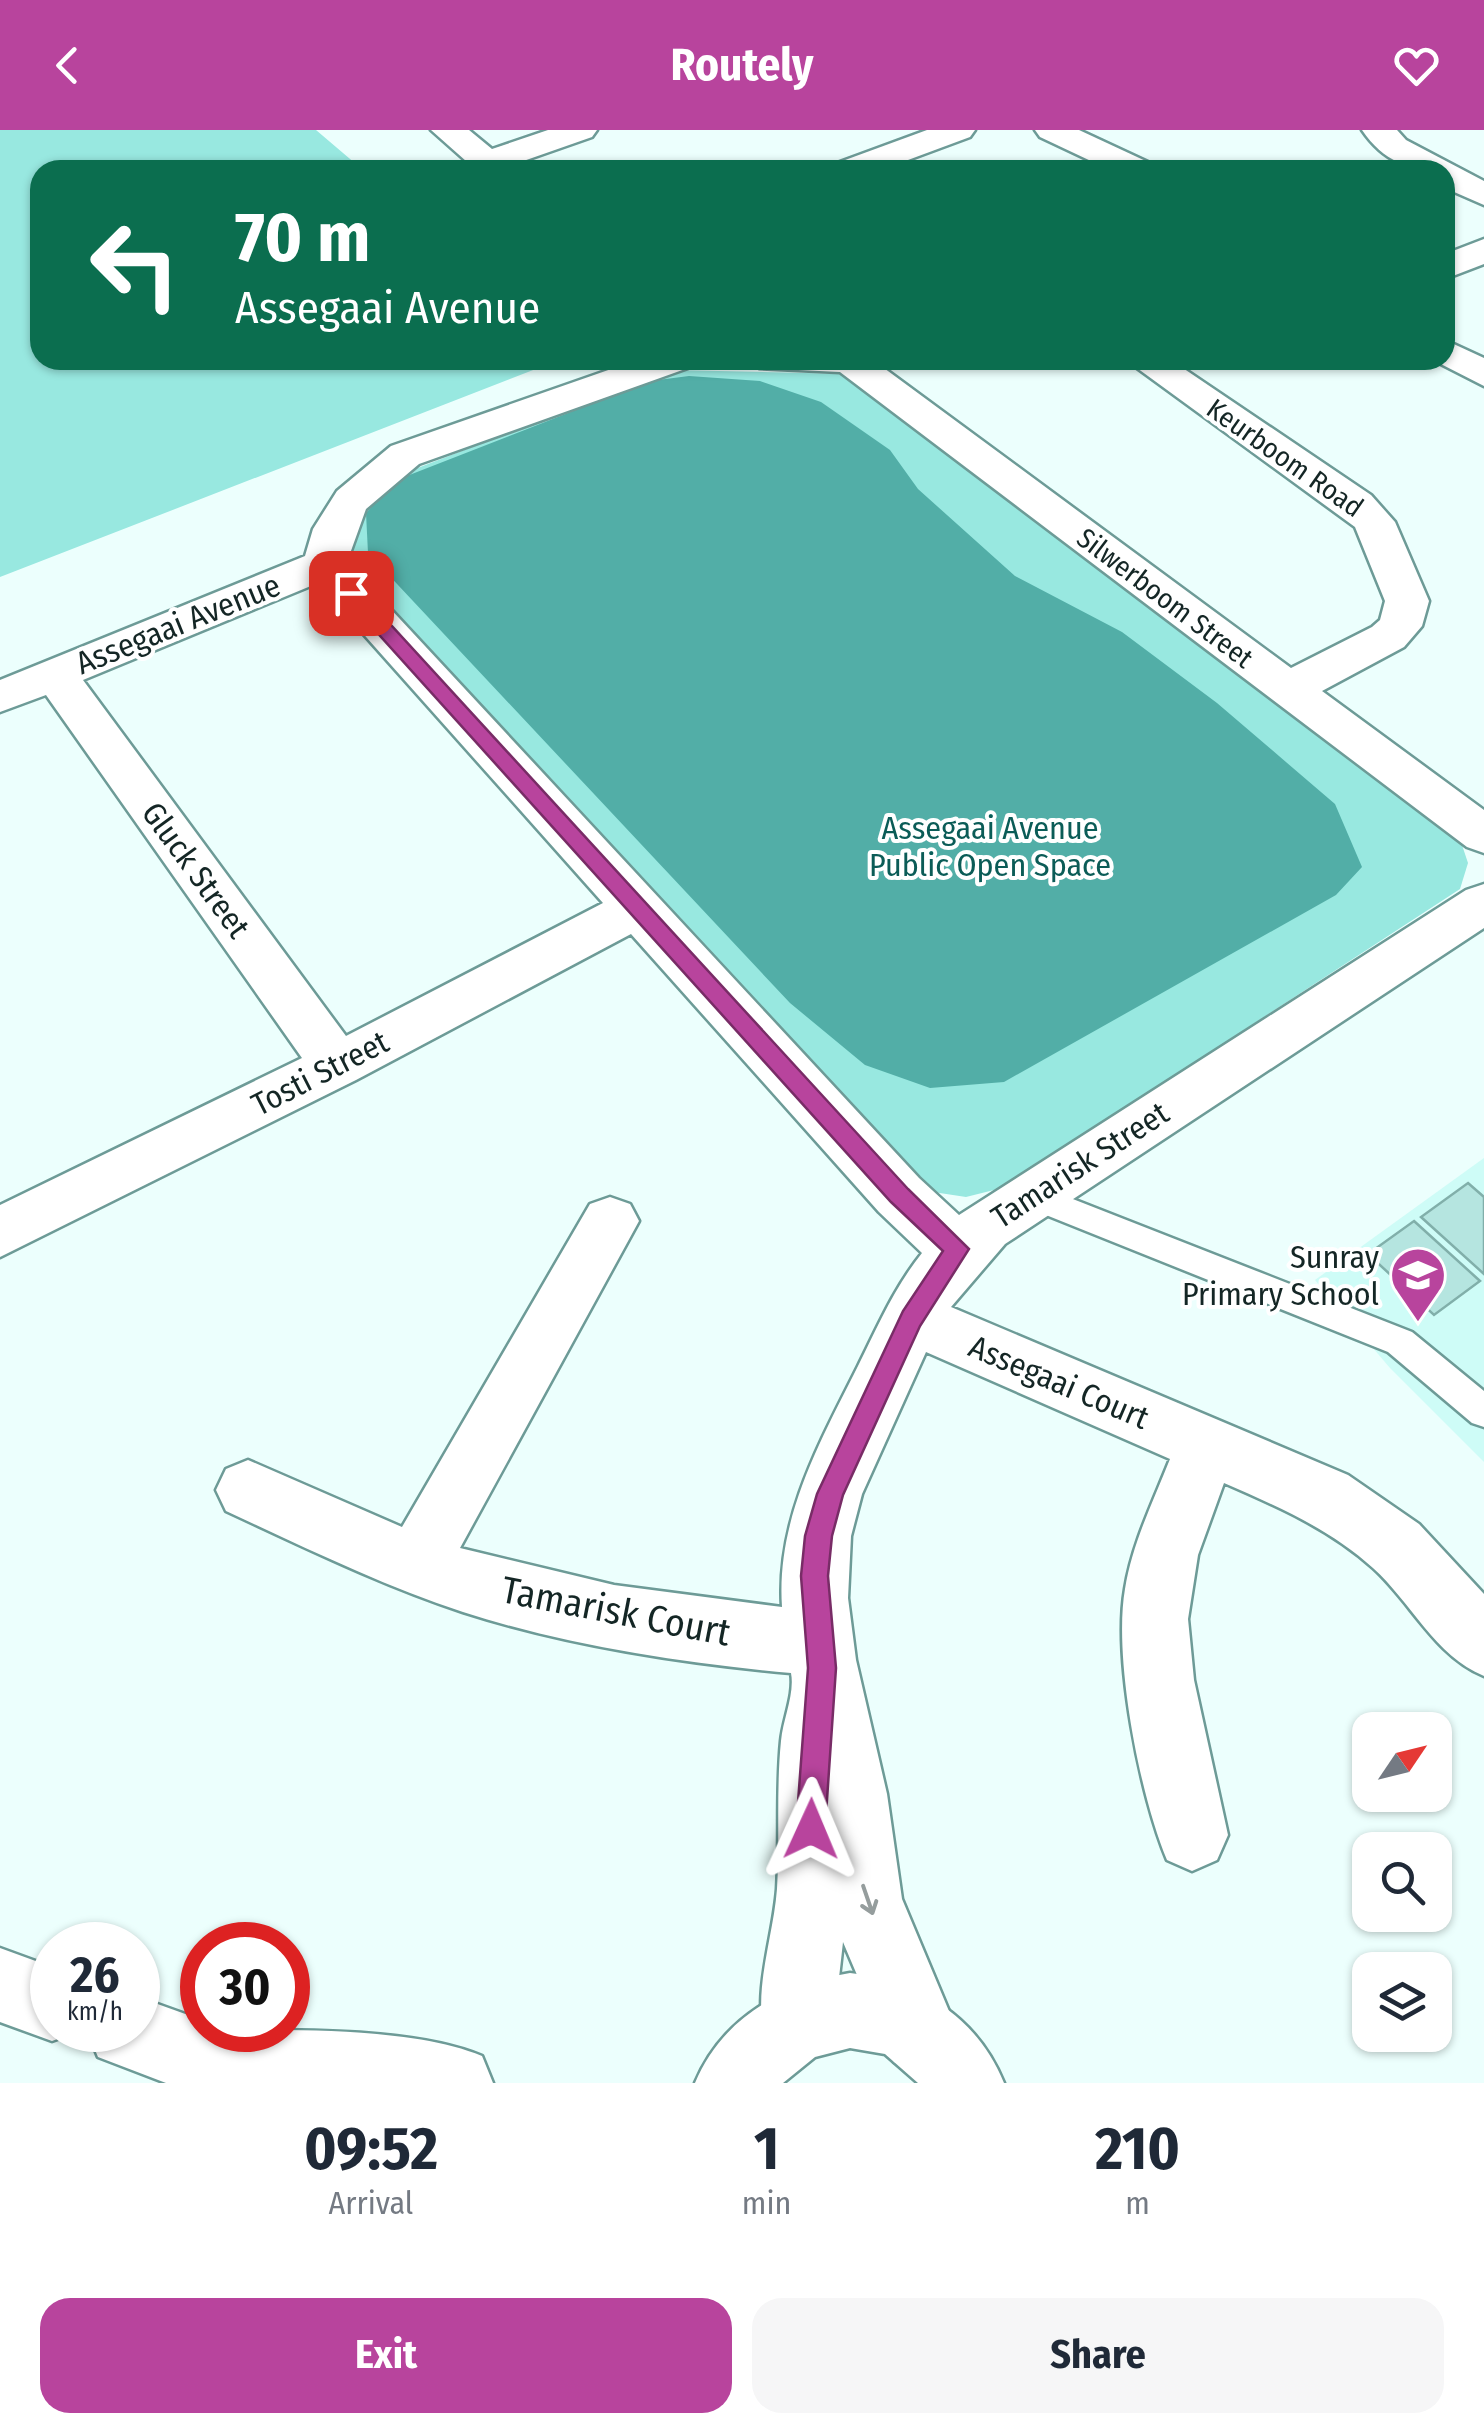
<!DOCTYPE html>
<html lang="en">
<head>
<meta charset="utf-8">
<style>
	body { margin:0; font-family:"Fira Sans Condensed",sans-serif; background:#f6f6f7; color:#1f2937; height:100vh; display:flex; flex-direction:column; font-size:38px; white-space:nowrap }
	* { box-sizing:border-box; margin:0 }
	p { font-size:32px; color:#747a83 }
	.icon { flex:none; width:55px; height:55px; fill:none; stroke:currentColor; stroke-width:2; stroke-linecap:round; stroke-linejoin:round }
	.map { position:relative; height:1953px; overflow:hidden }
	.panel { display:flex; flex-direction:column; background:#fff; flex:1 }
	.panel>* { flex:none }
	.hud { position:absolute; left:30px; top:30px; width:1425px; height:210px; border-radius:30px; box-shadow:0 2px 8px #0004; background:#0b6e4f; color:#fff; overflow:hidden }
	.needle { width:65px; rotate:55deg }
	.controls { position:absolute; left:1352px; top:1582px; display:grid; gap:20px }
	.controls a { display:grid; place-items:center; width:100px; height:100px; border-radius:20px; background:#fff; box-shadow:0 2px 8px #0004; font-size:50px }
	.speed { position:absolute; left:30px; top:1792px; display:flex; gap:20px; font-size:50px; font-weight:700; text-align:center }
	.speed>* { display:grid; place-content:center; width:130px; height:130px; border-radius:50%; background:#fff; box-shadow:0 2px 8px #0004; line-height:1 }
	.speed small { font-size:25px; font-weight:400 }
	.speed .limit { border:15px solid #d22; background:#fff; color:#111 }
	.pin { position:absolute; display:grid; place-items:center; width:85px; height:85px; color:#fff; margin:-42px; border-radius:20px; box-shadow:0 5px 15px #0006 }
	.me { position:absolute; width:110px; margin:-55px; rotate:1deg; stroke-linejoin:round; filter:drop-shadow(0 0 8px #0008) }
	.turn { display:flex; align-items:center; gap:35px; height:210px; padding:0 40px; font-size:45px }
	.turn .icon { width:130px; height:130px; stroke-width:2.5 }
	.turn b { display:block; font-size:70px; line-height:85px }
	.eta { display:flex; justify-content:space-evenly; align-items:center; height:170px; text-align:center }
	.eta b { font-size:60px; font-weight:700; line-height:70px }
	.primary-button { display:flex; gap:20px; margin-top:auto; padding:20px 40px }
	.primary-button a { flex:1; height:115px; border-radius:30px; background:#b8449d; color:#fff; font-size:40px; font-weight:700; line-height:115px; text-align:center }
	.primary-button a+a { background:#f6f6f7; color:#1f2937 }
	header { display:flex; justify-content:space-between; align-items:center; height:130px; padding:0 40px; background:#b8449d; color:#fff; font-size:45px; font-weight:700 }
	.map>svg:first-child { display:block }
</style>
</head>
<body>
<header><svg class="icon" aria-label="back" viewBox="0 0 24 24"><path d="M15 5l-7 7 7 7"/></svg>Routely<svg class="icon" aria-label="heart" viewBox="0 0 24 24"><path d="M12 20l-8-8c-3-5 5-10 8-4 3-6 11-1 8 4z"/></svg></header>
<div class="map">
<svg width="1484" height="1953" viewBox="0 0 1484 1953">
	<rect width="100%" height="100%" fill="#ecfffd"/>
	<polygon fill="#cefcf7" points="1484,1028 1484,1332 1390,1238 1315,1150"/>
	<g fill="#98e8e0">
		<polygon points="0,0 316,0 363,40 40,40 40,230 559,230 0,447"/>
		<polygon points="673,240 849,244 1460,709 1468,733 1460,759 1002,1058 966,1067 920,1060 338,436 357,385 389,349"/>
	</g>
	<polygon fill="#52aea7" points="689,246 760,251 821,272 890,320 918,359 1015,446 1122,502 1217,573 1335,674 1362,737 1336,765 1004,952 930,958 865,935 790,873 368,423 366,383 394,351 650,251"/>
	<g fill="#b5e5e0" stroke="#81afaa" stroke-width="2.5">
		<polygon points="1468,1053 1484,1067 1484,1144 1421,1087"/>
		<polygon points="1414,1091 1480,1151 1434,1185 1368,1124"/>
	</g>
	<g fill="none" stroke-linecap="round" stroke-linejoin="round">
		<g stroke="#6d9b97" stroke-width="5">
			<polygon id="service" points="1032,1053 1412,1202 1484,1261 1484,1297 1472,1293 1388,1222 1021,1075 1016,1066 1021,1057"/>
		</g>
		<g stroke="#6d9b97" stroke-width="5">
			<g id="minor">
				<polygon points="431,0 469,0 492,19 548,0 597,0 592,7 512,35 515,40 475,39"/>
				<polygon points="927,0 975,0 970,7 881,40 832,40 837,33"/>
				<polygon points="1035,0 1079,0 1150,33 1155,40 1110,40 1040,7"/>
				<path d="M1362 0H1397L1406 10 1484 51V75L1445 58V40C1408 40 1384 32 1362 0Z"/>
				<polygon points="1484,109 1484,134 1445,149 1445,124"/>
				<polygon points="1445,210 1484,228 1484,256 1433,230 1445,230"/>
				<path d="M637 230H693L688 238 419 334 366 379 347 432 919 1048 959 1085 1466 760 1484 754V798L1005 1114 951 1177 1348 1345 1419 1394 1484 1464V1546C1435 1526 1411 1472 1373 1438 1330 1399 1277 1376 1224 1353L1198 1425 1188 1489 1194 1550 1228 1705 1217 1730 1192 1741 1167 1730C1140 1666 1113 1528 1125 1459 1132 1414 1153 1372 1170 1329L926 1222 862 1364 851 1406 848 1468 856 1530 887 1664 902 1769 959 1905 948 1932 921 1943 894 1932 843 1812 834 1892 823 1919 796 1930 769 1919C749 1869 773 1812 777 1759 780 1709 776 1661 781 1611 783 1589 795 1564 791 1543 681 1533 569 1516 463 1482 381 1455 304 1417 226 1381L216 1360 226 1339 248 1330 402 1397 590 1074 610 1067 630 1074 639 1091 460 1418 614 1455 782 1477C776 1389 820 1312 858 1236 878 1196 894 1158 922 1123L879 1082 631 804 356 950 0 1127V1075L302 928 46 565 0 582V550L305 426 313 399 337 361 391 316ZM318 453 603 773 346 906 83 550Z"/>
				<polygon points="754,230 873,230 1291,538 1372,497 1380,490 1385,471 1355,397 1126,230 1171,230 1371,365 1395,392 1429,471 1422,496 1404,517 1322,561 1484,680 1484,723 1467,717 840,242 759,238"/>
			</g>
		</g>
		<g stroke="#6d9b97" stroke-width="5">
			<g id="tertiary">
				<polygon points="0,1818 52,1837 52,1900 79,1901 52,1911 0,1892"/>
				<path d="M850 1843C920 1851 977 1887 1004 1953H918L885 1924 850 1918 815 1927 783 1953H695C722 1888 783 1854 850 1843Z"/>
				<path d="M138 1867 202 1890V1900C281 1900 410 1896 482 1926L493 1953H166L98 1927 87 1900H138Z"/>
			</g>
		</g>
		<use href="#service" fill="#fff" fill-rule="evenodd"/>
		<use href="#minor" fill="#fff" fill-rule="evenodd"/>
		<use href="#tertiary" fill="#fff" fill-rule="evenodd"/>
	</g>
	<defs><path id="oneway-shaft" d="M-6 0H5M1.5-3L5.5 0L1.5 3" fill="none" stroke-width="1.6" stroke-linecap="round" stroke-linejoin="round" transform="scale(2.5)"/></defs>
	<use stroke="#959d9d" href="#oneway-shaft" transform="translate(868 1770) rotate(71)"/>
	<polygon fill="#b8449d" stroke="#782c66" stroke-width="2.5" points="345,459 358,459 908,1059 969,1119 920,1196 843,1365 832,1406 828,1446 836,1538 825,1699 821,1710 811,1714 800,1710 796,1699 808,1538 801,1446 805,1406 817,1364 903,1181 943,1121 891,1072 345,467"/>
	<defs>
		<g id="school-pin" transform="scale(2.875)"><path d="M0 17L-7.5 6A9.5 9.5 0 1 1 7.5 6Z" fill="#b8449d" stroke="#fff"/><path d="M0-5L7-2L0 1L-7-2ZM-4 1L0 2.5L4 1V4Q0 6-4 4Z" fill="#fff"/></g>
	</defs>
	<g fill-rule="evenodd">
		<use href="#school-pin" x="1418" y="1145"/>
	</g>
	<g text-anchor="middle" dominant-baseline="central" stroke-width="8" stroke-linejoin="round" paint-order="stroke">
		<g font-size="28" fill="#142625" stroke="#fff">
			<text transform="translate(1285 328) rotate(35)">Keurboom Road</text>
			<text transform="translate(1165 468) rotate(37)">Silwerboom Street</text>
		</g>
		<g font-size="32" fill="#142625" stroke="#fff">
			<text transform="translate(178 494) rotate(-22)">Assegaai Avenue</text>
			<text transform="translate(196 740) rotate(54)">Gluck Street</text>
			<text transform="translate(320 943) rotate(-27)">Tosti Street</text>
			<text transform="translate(1080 1035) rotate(-33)">Tamarisk Street</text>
			<text transform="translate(1059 1252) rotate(23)">Assegaai Court</text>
		</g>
		<g font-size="32" fill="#0b5c57" stroke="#fff">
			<text x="990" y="698">Assegaai Avenue<tspan x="990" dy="37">Public Open Space</tspan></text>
		</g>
		<g font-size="32" fill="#142625" stroke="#fff" text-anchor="end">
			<text x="1379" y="1127">Sunray<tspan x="1379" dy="37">Primary School</tspan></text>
		</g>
		<g font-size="38" fill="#142625" stroke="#fff">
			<text transform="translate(616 1481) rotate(11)">Tamarisk Court</text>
		</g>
	</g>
</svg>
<div class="controls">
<a><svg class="needle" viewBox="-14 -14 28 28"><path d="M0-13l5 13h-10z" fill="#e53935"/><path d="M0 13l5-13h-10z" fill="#747a83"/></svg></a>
<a><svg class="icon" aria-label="search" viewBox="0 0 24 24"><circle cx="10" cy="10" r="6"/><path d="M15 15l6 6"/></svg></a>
<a><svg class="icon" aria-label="layers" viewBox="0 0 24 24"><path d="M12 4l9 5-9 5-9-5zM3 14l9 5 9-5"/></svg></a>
</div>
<div class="speed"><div>26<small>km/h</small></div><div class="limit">30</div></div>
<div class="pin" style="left:351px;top:463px;background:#d93025"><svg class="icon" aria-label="arrive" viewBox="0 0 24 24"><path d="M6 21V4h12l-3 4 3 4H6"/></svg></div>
<svg class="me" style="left:811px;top:1699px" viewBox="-20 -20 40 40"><path d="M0-17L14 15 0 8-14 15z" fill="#b8449d" stroke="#fff" stroke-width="4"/></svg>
<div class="hud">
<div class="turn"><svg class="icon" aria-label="left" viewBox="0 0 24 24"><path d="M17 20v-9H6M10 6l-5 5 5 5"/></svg><div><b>70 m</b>Assegaai Avenue</div></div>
</div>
</div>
<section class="panel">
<div class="eta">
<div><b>09:52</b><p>Arrival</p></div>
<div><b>1</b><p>min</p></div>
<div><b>210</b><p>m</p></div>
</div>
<div class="primary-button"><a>Exit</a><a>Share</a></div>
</section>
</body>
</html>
